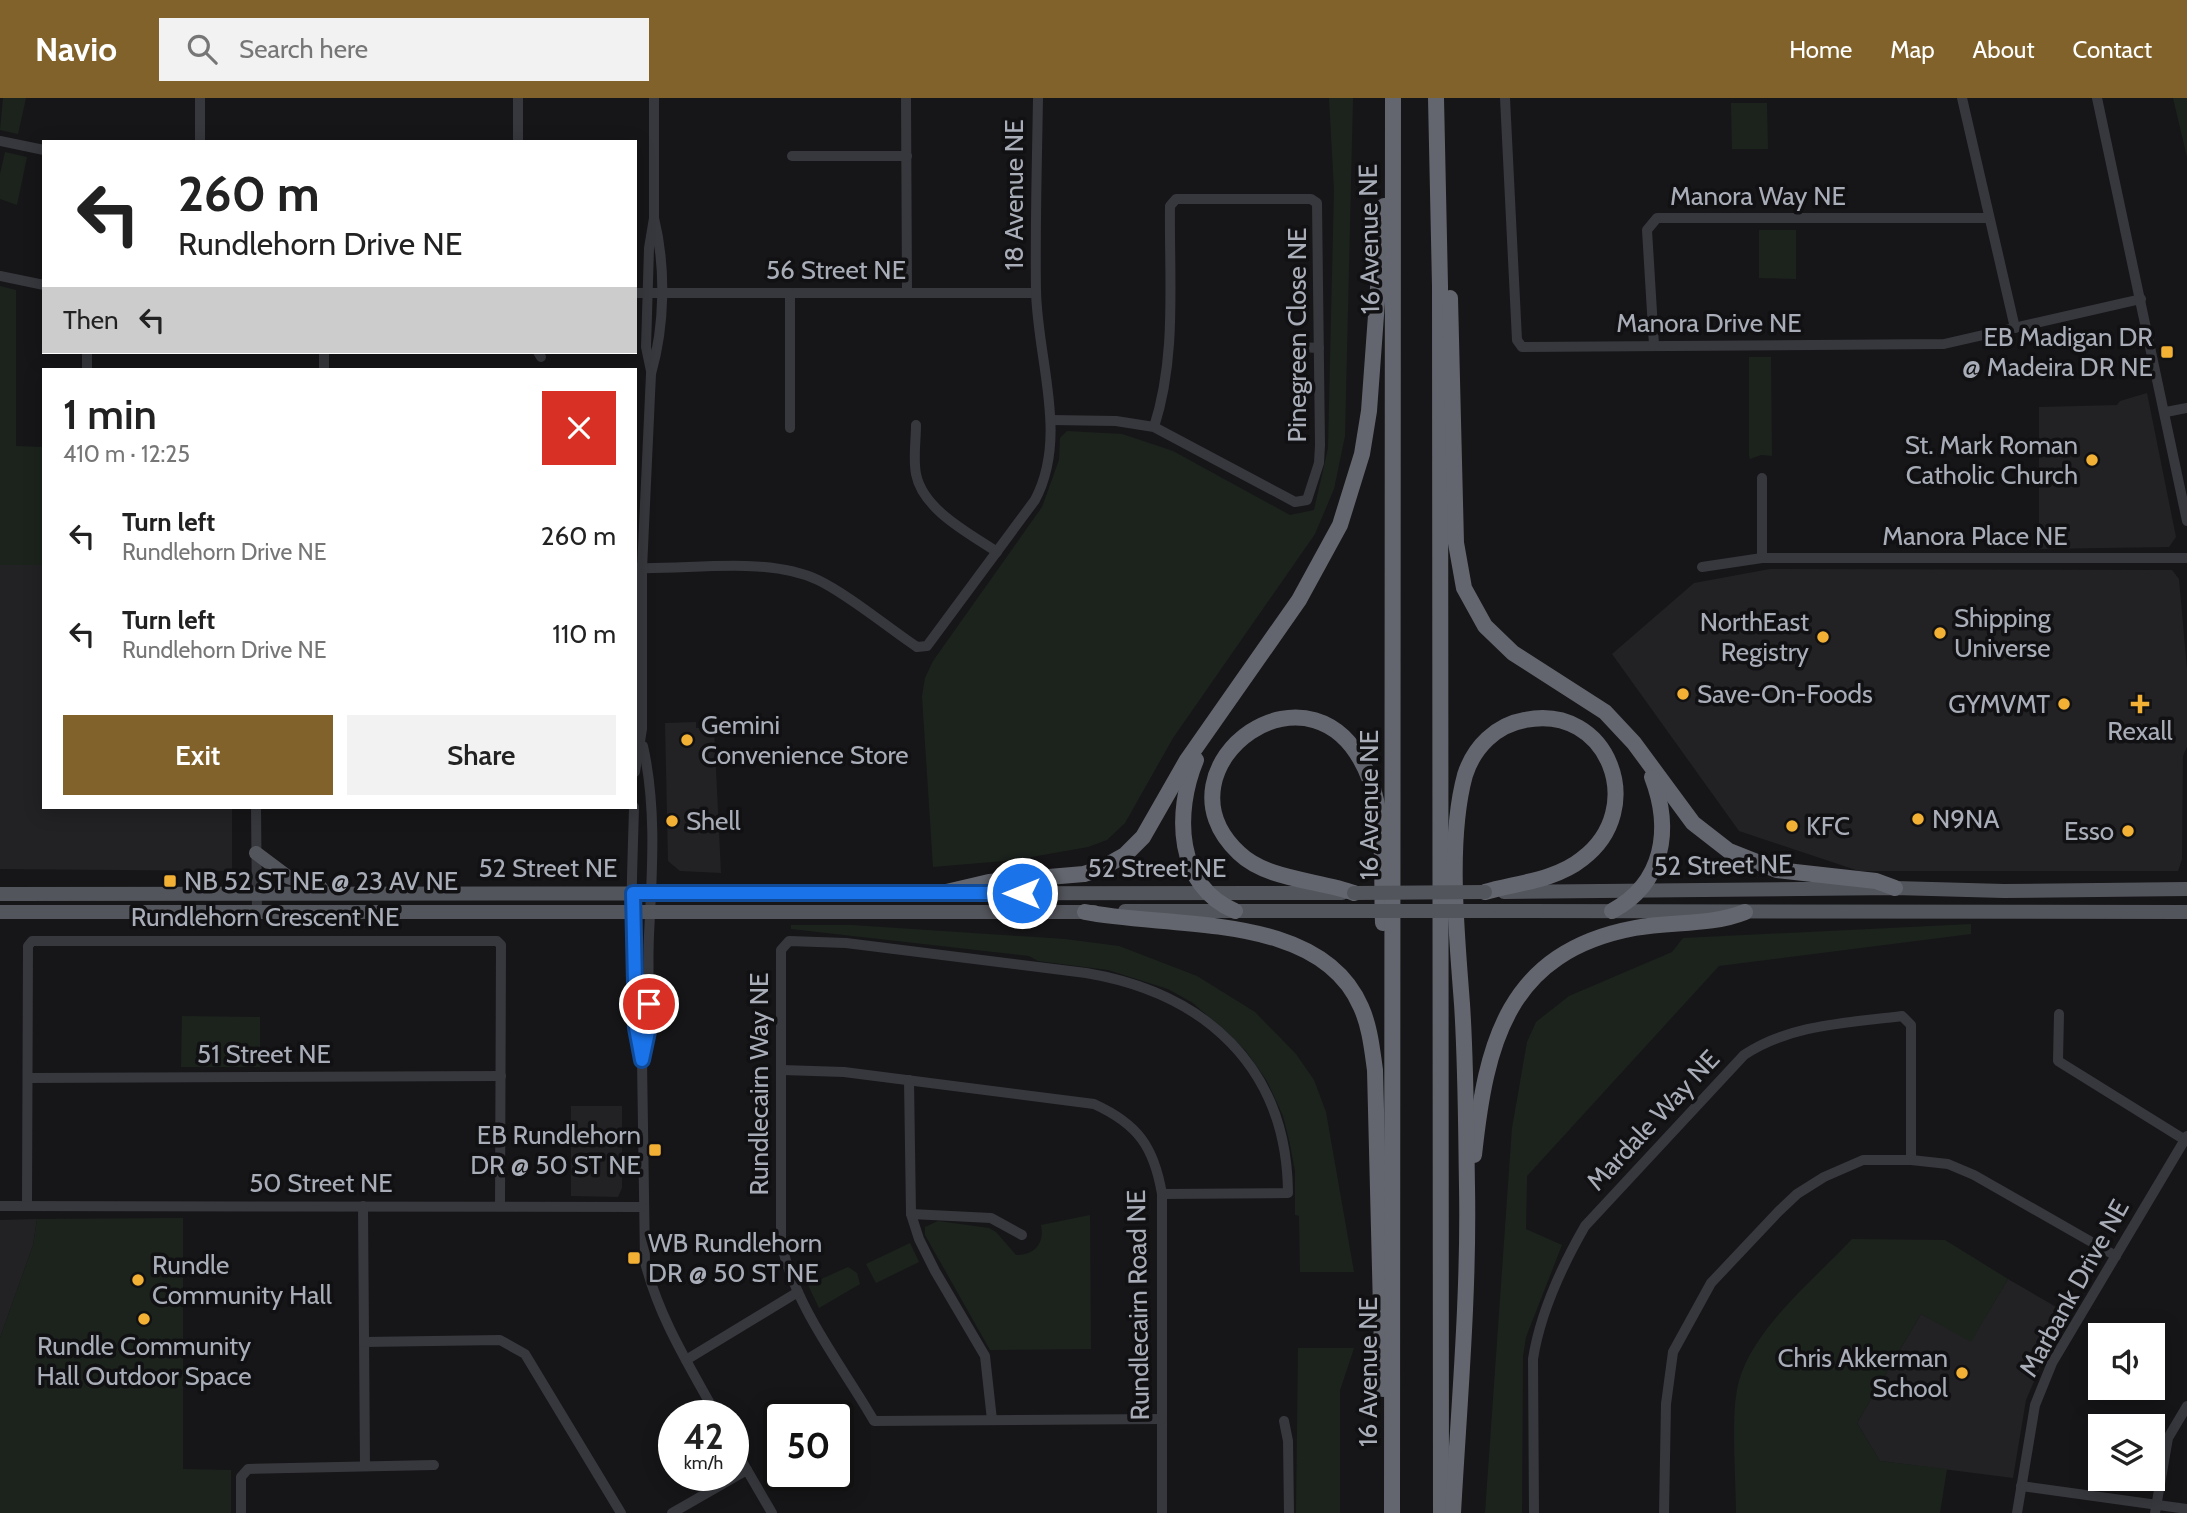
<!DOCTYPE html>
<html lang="en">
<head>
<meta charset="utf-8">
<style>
	body { margin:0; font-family:Cabin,sans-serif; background:#f2f2f2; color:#222; height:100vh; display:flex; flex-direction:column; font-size:26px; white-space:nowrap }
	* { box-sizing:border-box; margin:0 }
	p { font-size:23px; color:#767676 }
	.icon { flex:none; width:38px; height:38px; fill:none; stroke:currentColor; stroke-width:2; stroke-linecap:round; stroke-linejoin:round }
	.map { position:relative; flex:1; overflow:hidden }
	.panel { position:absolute; left:42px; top:270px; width:595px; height:441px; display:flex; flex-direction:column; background:#fff; border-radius:0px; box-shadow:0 4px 18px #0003 }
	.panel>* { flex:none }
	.hud { position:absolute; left:42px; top:42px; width:595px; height:214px; border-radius:0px; box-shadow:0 4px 18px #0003; background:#fff; color:#222; overflow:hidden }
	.buttons { position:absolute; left:2088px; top:1225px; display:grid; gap:14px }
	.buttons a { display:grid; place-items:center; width:77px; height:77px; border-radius:0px; background:#fff; box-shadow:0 4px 18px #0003; font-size:35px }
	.speed { position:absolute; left:658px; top:1302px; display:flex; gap:14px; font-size:35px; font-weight:700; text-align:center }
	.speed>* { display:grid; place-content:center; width:91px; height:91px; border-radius:50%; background:#fff; box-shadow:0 4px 18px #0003; line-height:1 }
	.speed small { font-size:18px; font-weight:400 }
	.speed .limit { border:4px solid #111; border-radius:10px; background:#fff; color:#111 }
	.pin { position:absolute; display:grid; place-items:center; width:60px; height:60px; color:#fff; margin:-30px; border:4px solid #fff; border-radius:50%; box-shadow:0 2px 7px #0007 }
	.me { position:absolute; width:77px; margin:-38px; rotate:270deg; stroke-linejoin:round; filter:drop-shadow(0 0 5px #0008) }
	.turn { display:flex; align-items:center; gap:24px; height:147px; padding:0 21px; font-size:32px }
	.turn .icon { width:91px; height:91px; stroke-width:2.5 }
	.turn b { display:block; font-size:49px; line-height:60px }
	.then { display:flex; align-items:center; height:66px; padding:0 21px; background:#0003; gap:14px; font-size:26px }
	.round { display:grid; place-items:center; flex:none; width:74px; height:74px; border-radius:0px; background:#f2f2f2 }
	.headline { display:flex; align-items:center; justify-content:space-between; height:119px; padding:0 21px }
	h1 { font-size:42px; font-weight:600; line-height:52px }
	.primary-button { display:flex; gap:14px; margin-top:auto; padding:14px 21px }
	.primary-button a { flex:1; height:80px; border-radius:0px; background:#80622a; color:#fff; font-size:28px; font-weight:600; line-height:80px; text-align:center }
	.primary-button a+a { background:#f2f2f2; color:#222 }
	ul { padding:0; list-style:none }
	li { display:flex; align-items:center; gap:21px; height:98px; padding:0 21px }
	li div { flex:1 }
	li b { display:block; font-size:26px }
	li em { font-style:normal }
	header { display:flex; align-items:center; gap:42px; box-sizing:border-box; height:98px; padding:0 35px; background:#80622a; color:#fff }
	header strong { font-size:33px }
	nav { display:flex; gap:38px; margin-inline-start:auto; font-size:24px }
	.search { width:490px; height:63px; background:#f2f2f2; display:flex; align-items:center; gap:18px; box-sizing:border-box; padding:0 24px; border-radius:0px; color:#767676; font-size:26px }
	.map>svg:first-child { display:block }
</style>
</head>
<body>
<header>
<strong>Navio</strong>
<div class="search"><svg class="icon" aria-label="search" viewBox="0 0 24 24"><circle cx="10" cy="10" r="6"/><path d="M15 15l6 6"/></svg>Search here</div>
<nav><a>Home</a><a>Map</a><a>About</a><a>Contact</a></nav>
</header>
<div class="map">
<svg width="2187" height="1415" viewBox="0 0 2187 1415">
	<rect width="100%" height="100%" fill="#161618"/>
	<g fill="#222225">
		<polygon points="2147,295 2176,439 2169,449 2039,451 2039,309 2117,307 2120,303"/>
		<polygon points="0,467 44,467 44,709 232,709 232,773 0,771"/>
		<polygon points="1770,471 2172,472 2179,481 2187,571 2187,649 2183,658 2182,761 2178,773 1859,773 1739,733 1612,556 1694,485"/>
		<polygon points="696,624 696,630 714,630 721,775 680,773 668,763 665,625"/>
		<polygon points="571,1008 622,1008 622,1090 618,1099 571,1098"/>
		<polygon points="37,1121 33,1147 0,1240 0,1122"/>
		<polygon points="2008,1181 2070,1217 2042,1265 2026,1302 2013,1380 1880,1363 1857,1325 1921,1216 1971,1243"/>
	</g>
	<g fill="#1c231d">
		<polygon points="3,0 26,0 18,36 0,32"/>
		<polygon points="1329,0 1353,0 1345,338 1334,391 1315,436 1173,640 1125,725 1107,742 1088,749 1015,762 933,769 922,598 925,580 933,563 1042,409 1059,362 1060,340 1067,333 1122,336 1173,353 1290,417 1314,412 1328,350 1334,92"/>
		<polygon points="2173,0 2187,0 2187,59"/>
		<polygon points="1731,5 1767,5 1768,51 1732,51"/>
		<polygon points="5,54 27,59 17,107 0,101 0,76"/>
		<polygon points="1759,132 1796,132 1796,181 1759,180"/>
		<polygon points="0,188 16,192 16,348 44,349 44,467 0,467"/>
		<polygon points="1749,259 1771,259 1772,358 1761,357 1750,361 1749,358"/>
		<polygon points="1971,826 1971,836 1719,868 1527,1078 1526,1131 1562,1147 1526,1239 1523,1258 1522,1415 1485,1415 1512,1030 1527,944 1536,924 1569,898 1672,854 1683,840"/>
		<polygon points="791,827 852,827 1065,841 1119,848 1197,878 1255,914 1296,956 1314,982 1326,1014 1354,1174 1300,1174 1299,1118 1295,1117 1295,1073 1289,1042 1283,1018 1267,983 1246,953 1193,905 1168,891 1108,872 1038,863 1029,858 791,831"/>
		<polygon points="182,918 260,919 260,969 181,969"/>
		<path d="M1090 1117 1091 1251 990 1252 925 1137V1129L938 1123 989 1130 996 1134 1016 1157C1034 1157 1045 1146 1041 1127Z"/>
		<polygon points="183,1120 183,1371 231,1372 231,1415 0,1415 0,1240 33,1147 37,1121"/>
		<path d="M1852 1141 1945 1142 2008 1181 1971 1244 1921 1216 1857 1325 1880 1363 1947 1371 1940 1415H1736C1736 1380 1731 1324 1737 1292 1747 1235 1813 1183 1852 1141Z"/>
		<polygon points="910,1145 919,1164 876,1185 866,1166"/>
		<polygon points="848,1169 857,1175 860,1186 819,1210 808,1187"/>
		<polygon points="1298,1250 1354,1250 1340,1292 1340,1415 1296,1415"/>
	</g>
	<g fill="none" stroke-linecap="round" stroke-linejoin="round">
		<g stroke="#37383d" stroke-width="10">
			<polyline points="200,0 200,44"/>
			<polyline points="518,0 518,44"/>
			<polyline points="906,0 907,194"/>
			<polyline points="1505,0 1517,242 1522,249 1944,246 2141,201"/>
			<polyline points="1962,0 2015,230"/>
			<polyline points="2097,0 2187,423"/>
			<polyline points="0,43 44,52"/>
			<polyline points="792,58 907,58"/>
			<polyline points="0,178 44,187"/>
			<polyline points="635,195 1036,195"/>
			<polyline points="1654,247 1647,132 1657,120 1989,120"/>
			<polyline points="1300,249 1319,250"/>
			<polyline points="324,254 324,271"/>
			<polyline points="538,254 541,259"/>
			<polyline points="87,271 87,254"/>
			<polyline points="651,273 646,249 649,150 654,120 654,0"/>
			<polyline points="2166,314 2187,310"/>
			<path d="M1051 322 1116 323 1154 329 1295 404 1307 402 1319 365 1320 347 1317 105 1311 101H1176L1170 108C1169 182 1177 258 1154 329"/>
			<path d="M916 327C916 342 913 361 916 376 923 412 969 435 997 454"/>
			<polyline points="790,330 790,195"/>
			<polyline points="1762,380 1762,460"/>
			<polyline points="1702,469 1762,460 2187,460"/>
			<path d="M635 470C691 472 767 458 818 482 849 497 887 529 917 549L927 548 1035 402C1069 338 1037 261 1036 192 1035 128 1037 64 1038 0"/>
			<path d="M635 674 642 631V471L651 276C665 227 666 169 654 120"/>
			<polyline points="256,709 257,814"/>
			<path d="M634 709C632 792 626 880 642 962L645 1164C659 1220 689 1267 717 1318"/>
			<polyline points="2059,916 2058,963 2185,1042"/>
			<path d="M643 956C652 917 647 878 649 837 652 775 657 710 643 648"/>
			<path d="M782 972 844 974 1094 1006C1138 1026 1154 1049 1162 1096V1415"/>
			<polyline points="28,980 501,978"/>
			<polyline points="909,982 911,1116 919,1141 935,1173 985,1258 992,1322"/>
			<path d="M1162 1096 1288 1095C1287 969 1205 895 1086 875L846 845 789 843 781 852V1143C794 1208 841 1266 874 1323L1162 1321"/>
			<polyline points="27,1107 28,848 32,843 497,843 501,847 500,1108"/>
			<polyline points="0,1108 642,1109"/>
			<polyline points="363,1108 365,1368"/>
			<polyline points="911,1116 991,1120 1022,1137"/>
			<polyline points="364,1244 500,1242 525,1256 621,1415"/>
			<polyline points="686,1262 798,1194"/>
			<polyline points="1284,1323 1288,1343 1289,1415"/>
			<polyline points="733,1348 772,1415"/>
			<polyline points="2021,1388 2187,1411"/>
			<polyline points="241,1415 241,1379 248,1371 434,1367"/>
			<polyline points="672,1415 747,1372"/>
			<path d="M1534 1415 1533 1261C1540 1216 1562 1168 1585 1128L1744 957C1790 926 1849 925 1902 918L1911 927V1062"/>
			<polyline points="1664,1415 1666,1306 1673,1254 1711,1185 1779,1113 1797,1096 1824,1079 1863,1062 1911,1062 1948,1066 1974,1077 2116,1158"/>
			<polyline points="2017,1415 2035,1307 2052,1265 2187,1038"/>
			<polyline points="2155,1415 2168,1340 2187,1308"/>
		</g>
		<g stroke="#53555c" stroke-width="14">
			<polyline points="256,755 288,779 321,790"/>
			<polyline points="1504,794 1895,790 2004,793 2187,791"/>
			<polyline points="0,796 1342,795"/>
			<polyline points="1125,813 1356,813"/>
			<polyline points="1488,813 2187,814"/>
			<polyline points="0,814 1094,814"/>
		</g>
		<g stroke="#63666e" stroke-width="16">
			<polyline points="1436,0 1440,188 1441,1415"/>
			<polyline points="1450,200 1456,445 1464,490 1485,528 1513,555 1605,614 1634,645 1693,725 1729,753 1777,772 1876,783 1895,790"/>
			<path d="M1196 662C1174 715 1176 788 1235 813"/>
			<polyline points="942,795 989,784 1084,776 1100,771 1125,757 1143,739 1187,662 1299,502 1340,427 1362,356 1369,313 1384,108"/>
			<path d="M1354 795C1318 782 1267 782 1239 755 1147 669 1318 542 1370 682 1386 722 1381 782 1383 825"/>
			<path d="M1612 813C1664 785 1672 731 1652 679"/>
			<path d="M1085 814C1171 831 1320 813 1361 909 1370 929 1372 951 1375 972L1383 1291"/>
			<path d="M1474 1057C1486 945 1507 854 1635 830 1672 823 1710 828 1745 814"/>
			<polyline points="1392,1415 1393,0"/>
			<path d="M1453 1415C1459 1307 1469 1197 1467 1089 1466 1028 1466 966 1462 906 1457 838 1447 743 1465 677 1474 649 1496 627 1525 622 1608 605 1649 711 1582 761 1556 782 1517 785 1485 794"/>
		</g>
		<g stroke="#53555c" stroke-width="14">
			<polyline points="1354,795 1485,794"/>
			<polyline points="1356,813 1488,813"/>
		</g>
	</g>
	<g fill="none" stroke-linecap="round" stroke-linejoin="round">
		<g stroke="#114b97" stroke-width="18">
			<polyline id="route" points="649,906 649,929 642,962 636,930 633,795 1022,795"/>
		</g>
		<use href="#route" stroke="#1a73e8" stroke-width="12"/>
	</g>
	<g fill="#f2b134" stroke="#111113" stroke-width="2.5">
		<rect x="2160" y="247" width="14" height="14" rx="3.5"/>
		<circle cx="2092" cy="362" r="7"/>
		<circle cx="1940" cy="535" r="7"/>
		<circle cx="1823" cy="539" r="7"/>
		<circle cx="1683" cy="596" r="7"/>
		<circle cx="2064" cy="606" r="7"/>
		<path d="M2136.5 595.5h7v7h7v7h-7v7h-7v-7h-7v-7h7z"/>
		<circle cx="687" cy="642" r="7"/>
		<circle cx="1918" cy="721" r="7"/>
		<circle cx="672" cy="723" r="7"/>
		<circle cx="1792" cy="728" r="7"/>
		<circle cx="2128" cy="733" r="7"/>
		<rect x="163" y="776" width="14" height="14" rx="3.5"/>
		<rect x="648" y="1045" width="14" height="14" rx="3.5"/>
		<rect x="627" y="1153" width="14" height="14" rx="3.5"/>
		<circle cx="138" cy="1182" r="7"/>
		<circle cx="144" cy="1221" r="7"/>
		<circle cx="1962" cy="1275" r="7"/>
	</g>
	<g text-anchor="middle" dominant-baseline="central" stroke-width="7" stroke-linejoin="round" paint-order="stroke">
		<g font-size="26" fill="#a8adb8" stroke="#111113">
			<text transform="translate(1014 97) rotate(-90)">18 Avenue NE</text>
			<text x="1758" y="98">Manora Way NE</text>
			<text transform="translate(1369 141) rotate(-91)">16 Avenue NE</text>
			<text x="836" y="172">56 Street NE</text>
			<text x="1709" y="225">Manora Drive NE</text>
			<text transform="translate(1297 237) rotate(-90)">Pinegreen Close NE</text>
			<text x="1975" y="438">Manora Place NE</text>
			<text transform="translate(1369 707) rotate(-90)">16 Avenue NE</text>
			<text transform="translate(1723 767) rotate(-1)">52 Street NE</text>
			<text x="548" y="770">52 Street NE</text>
			<text x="1157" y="770">52 Street NE</text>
			<text x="265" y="819">Rundlehorn Crescent NE</text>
			<text x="264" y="956">51 Street NE</text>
			<text transform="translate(759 986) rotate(-90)">Rundlecairn Way NE</text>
			<text transform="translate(1653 1022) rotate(-47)">Mardale Way NE</text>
			<text x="321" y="1085">50 Street NE</text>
			<text transform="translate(2074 1190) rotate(-61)">Marbank Drive NE</text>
			<text transform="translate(1138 1207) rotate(-91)">Rundlecairn Road NE</text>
			<text transform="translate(1368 1274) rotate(-90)">16 Avenue NE</text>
		</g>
		<g font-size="26" fill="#a8adb8" stroke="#111113" text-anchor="start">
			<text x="2153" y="239" text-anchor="end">EB Madigan DR<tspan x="2153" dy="30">@ Madeira DR NE</tspan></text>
			<text x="2078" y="347" text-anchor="end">St. Mark Roman<tspan x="2078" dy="30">Catholic Church</tspan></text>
			<text x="1954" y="520">Shipping<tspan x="1954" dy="30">Universe</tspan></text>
			<text x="1809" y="524" text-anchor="end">NorthEast<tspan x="1809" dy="30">Registry</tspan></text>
			<text x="1697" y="596">Save-On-Foods</text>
			<text x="2050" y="606" text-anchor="end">GYMVMT</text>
			<text x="701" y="627">Gemini<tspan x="701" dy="30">Convenience Store</tspan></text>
			<text x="2140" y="633" text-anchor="middle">Rexall</text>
			<text x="1932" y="721">N9NA</text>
			<text x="686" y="723">Shell</text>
			<text x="1806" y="728">KFC</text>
			<text x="2114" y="733" text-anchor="end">Esso</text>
			<text x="184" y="783">NB 52 ST NE @ 23 AV NE</text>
			<text x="641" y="1037" text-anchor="end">EB Rundlehorn<tspan x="641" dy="30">DR @ 50 ST NE</tspan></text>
			<text x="648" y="1145">WB Rundlehorn<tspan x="648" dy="30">DR @ 50 ST NE</tspan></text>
			<text x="152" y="1167">Rundle<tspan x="152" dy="30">Community Hall</tspan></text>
			<text x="144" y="1248" text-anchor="middle">Rundle Community<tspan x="144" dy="30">Hall Outdoor Space</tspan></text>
			<text x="1948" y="1260" text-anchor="end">Chris Akkerman<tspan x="1948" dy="30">School</tspan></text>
		</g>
	</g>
</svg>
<div class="buttons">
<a><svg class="icon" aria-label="sound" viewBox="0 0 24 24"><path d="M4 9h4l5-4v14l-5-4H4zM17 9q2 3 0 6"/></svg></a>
<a><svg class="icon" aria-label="layers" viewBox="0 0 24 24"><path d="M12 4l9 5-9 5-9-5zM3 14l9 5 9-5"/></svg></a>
</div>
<div class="speed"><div>42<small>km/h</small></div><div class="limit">50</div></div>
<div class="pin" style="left:649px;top:906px;background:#d93025"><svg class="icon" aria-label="arrive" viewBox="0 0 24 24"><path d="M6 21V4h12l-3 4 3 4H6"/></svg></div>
<svg class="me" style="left:1022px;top:795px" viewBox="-20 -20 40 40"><circle r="17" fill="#1a73e8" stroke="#fff" stroke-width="3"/><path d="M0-11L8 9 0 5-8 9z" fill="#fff"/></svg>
<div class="hud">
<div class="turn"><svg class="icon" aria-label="left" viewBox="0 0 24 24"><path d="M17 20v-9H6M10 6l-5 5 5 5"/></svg><div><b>260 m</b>Rundlehorn Drive NE</div></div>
<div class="then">Then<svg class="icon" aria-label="left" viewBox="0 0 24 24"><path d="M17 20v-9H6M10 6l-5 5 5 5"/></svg></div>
</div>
<section class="panel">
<div class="headline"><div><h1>1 min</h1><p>410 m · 12:25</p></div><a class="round" style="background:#d93025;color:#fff"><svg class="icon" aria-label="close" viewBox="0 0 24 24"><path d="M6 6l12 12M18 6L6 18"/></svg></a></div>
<ul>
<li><svg class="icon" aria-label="left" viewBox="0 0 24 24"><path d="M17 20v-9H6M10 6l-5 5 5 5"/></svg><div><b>Turn left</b><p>Rundlehorn Drive NE</p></div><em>260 m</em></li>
<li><svg class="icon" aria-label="left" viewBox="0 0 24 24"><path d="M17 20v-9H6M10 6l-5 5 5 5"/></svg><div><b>Turn left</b><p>Rundlehorn Drive NE</p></div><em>110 m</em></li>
</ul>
<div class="primary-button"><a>Exit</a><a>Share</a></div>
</section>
</div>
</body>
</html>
